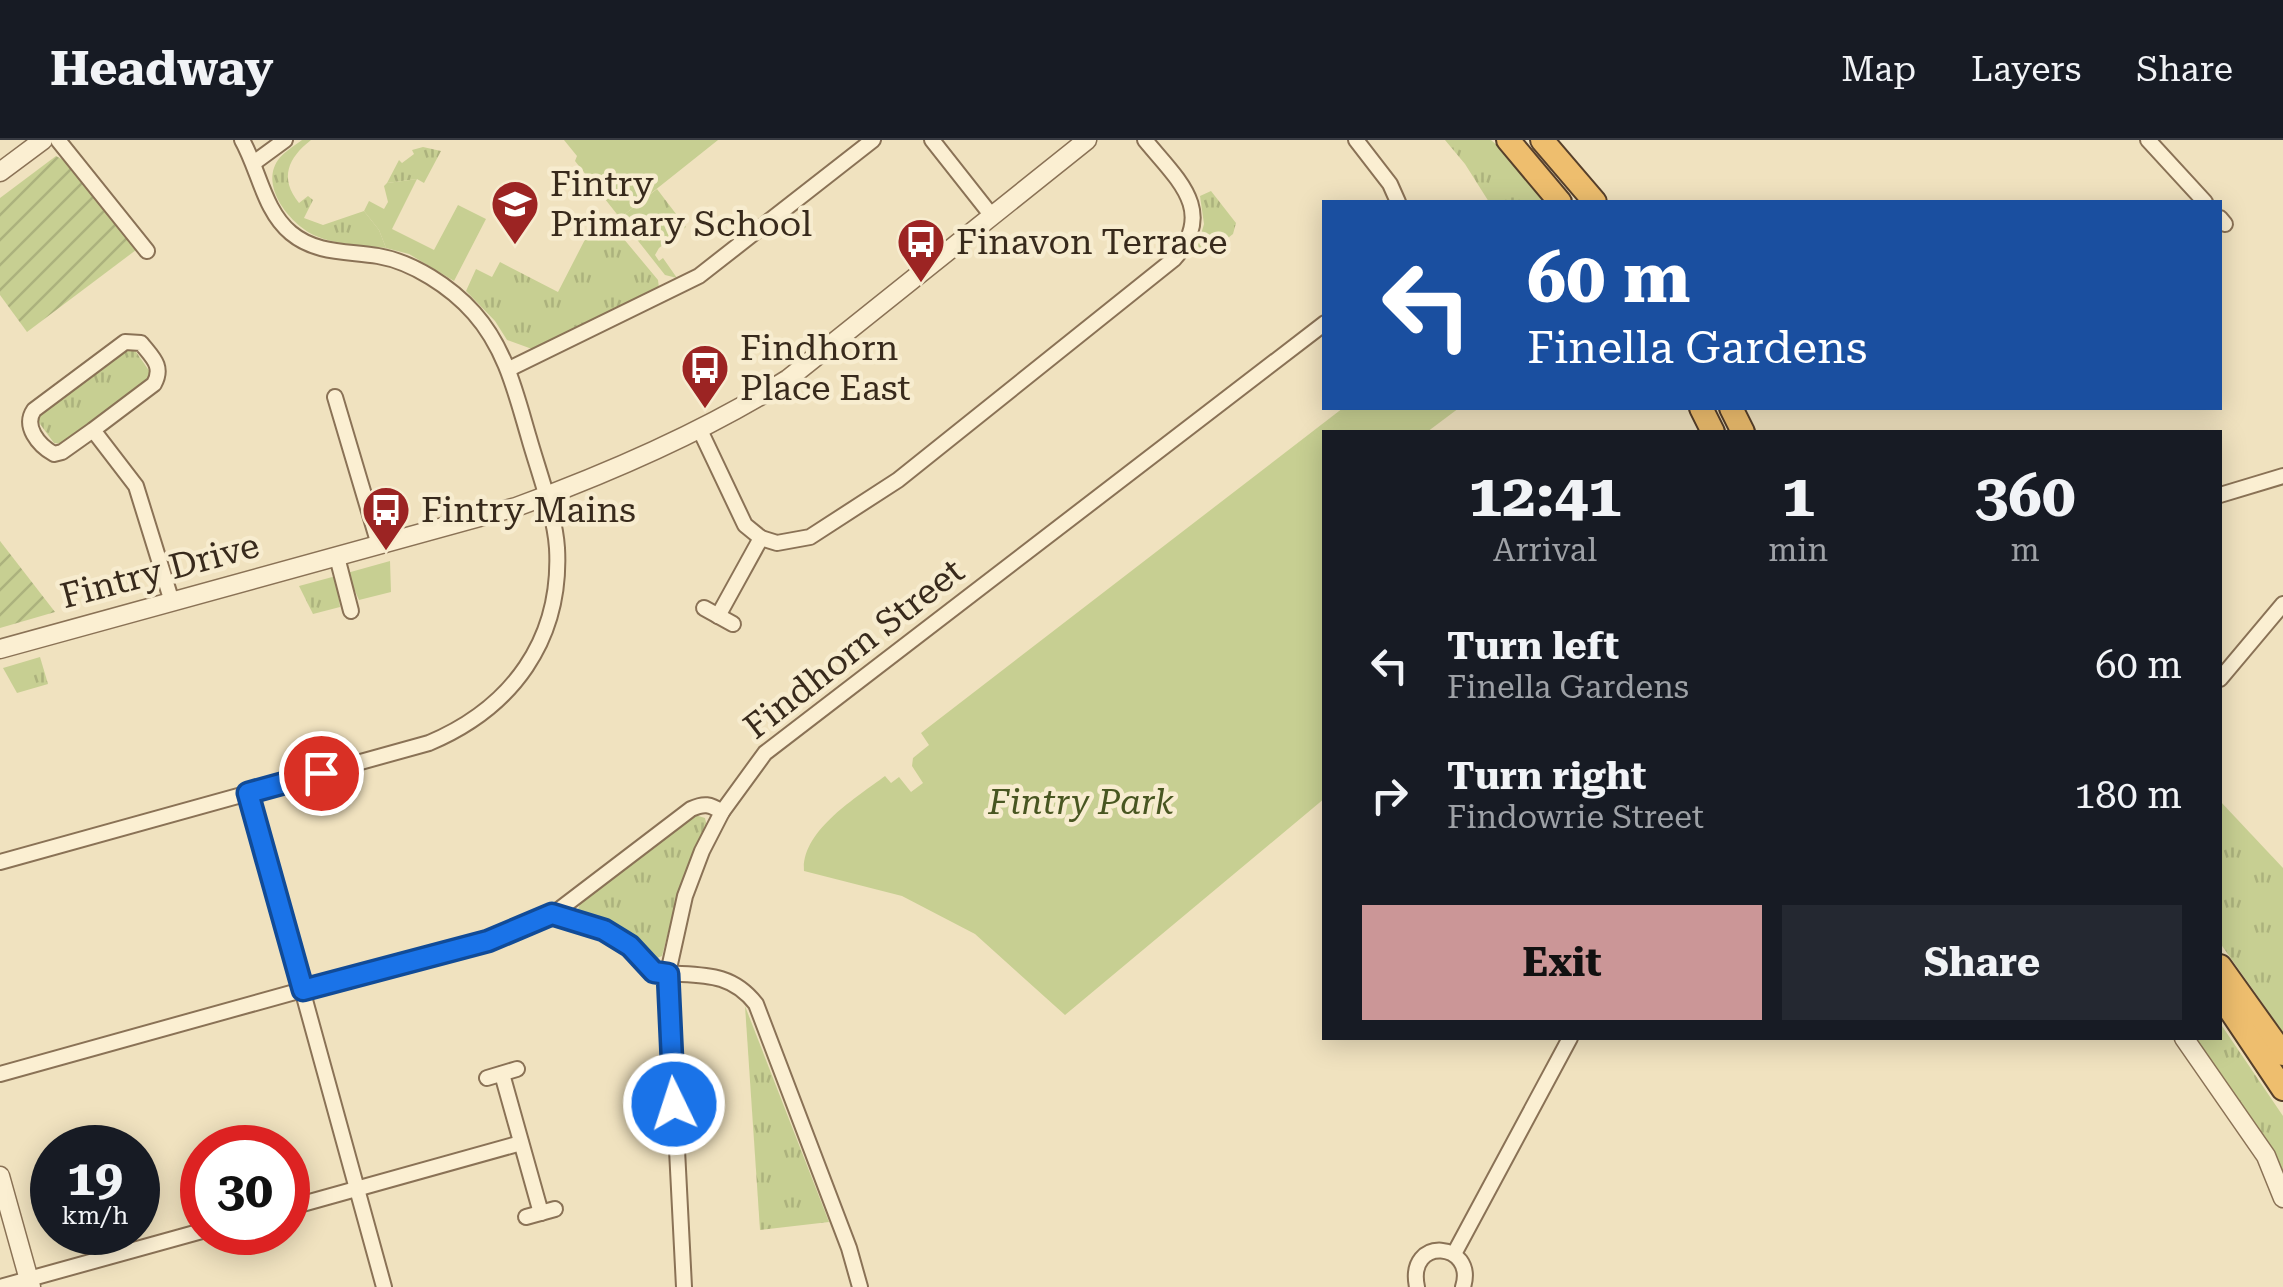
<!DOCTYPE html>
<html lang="en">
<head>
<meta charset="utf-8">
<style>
	body { margin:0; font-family:"Roboto Serif",serif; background:#242831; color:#f1f3f6; height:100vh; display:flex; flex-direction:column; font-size:38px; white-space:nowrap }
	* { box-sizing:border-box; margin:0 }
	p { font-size:32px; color:#9ea1a6 }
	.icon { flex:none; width:55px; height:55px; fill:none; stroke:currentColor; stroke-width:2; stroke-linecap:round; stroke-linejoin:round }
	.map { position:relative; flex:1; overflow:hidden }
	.side { position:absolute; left:1322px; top:290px; width:900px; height:610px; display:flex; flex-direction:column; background:#171b24; border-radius:0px; box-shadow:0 5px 25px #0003 }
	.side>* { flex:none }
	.hud { position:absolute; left:1322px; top:60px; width:900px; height:210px; border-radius:0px; box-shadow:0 5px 25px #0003; background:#1a4fa0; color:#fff; overflow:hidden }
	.speed { position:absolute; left:30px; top:985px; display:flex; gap:20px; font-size:50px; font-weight:700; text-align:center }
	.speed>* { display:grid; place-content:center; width:130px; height:130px; border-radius:50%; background:#171b24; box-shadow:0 5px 25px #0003; line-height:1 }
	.speed small { font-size:25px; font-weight:400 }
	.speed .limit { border:15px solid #d22; background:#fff; color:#111 }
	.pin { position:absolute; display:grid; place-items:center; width:85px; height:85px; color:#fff; margin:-42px; border:5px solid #fff; border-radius:50%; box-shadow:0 2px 10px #0007 }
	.me { position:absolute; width:110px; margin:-55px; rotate:356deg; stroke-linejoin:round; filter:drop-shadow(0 0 8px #0008) }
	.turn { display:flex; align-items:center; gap:35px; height:210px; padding:0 40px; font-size:45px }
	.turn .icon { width:130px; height:130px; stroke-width:2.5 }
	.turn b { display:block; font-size:70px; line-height:85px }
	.eta { display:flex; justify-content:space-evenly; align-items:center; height:170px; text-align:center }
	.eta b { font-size:60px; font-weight:700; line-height:70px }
	.action { display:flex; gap:20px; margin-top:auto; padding:20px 40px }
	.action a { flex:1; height:115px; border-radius:0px; background:#cb9697; color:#111; font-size:40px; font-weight:700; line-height:115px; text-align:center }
	.action a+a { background:#242831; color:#f1f3f6 }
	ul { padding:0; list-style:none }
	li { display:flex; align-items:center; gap:30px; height:130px; padding:0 40px }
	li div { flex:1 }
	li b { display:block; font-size:38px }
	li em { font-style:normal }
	header { display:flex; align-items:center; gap:60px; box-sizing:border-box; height:140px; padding:0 50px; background:#171b24; border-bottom:2px solid #363941 }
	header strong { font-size:48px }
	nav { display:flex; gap:55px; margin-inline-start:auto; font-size:35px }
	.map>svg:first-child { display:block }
</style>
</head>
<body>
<header>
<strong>Headway</strong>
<nav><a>Map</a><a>Layers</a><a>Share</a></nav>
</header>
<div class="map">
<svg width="2283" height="1147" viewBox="0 0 2283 1147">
	<defs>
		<pattern id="grass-tufts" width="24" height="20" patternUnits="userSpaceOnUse" patternTransform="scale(2.5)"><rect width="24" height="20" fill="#c7cf92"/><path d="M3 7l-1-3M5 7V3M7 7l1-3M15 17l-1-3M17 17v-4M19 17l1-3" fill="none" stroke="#acb27d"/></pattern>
		<pattern id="garden-furrows" width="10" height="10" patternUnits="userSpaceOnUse" patternTransform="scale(2.5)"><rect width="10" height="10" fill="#c7cf92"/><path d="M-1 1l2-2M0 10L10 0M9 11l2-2" fill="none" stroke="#acb27d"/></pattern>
	</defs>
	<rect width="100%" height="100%" fill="#f0e2bf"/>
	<g fill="url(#grass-tufts)">
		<path d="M302 0H311C288 18 279 38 299 63L308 56 313 60 304 78 323 85 364 71 379 90 386 108C364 105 336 105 316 96 292 86 259 47 278 20 284 12 294 6 302 0Z"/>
		<polygon points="1445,0 1491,0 1515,21 1549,62 1489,62 1465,24"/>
		<polygon points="423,7 441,11 424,43 417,39 387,43 399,20 402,23 414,14 412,10"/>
		<polygon points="657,49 686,87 659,108 655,115 659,121 663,118 677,138 665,135 620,78"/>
		<polygon points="1211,51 1236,83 1233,94 1204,117 1197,108 1204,84 1200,56"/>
		<polygon points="595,80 618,92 658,140 659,148 532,209 507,200 495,181 466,151 476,129 492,137 500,122 558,152"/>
		<polygon points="127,208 134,209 150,232 149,240 63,304 54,303 37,280 39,273"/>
		<polygon points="390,421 391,452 359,460 347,433"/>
		<polygon points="336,436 340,467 313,474 299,446"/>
		<polygon points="40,517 48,544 17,553 3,528"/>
		<polygon points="2220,661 2283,728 2283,892 2220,803"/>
		<path d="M695 675 705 678 707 687 675 766 662 816 655 819C640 806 626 793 608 784 598 778 587 777 578 769L580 764Z"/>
		<polygon points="745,866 829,1082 760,1090"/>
		<polygon points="2220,883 2283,976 2283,1038 2190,898 2220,898"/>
	</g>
	<g fill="#c7cf92">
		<polygon points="564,0 718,0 620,78 575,21 577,16"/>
		<polygon points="417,39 392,89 434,110 458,65 486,79 454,141 409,114 386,108 379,90 364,71 369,61 384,69 388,62 384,46 387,43"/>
		<path d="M1343 268H1459L1427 292H1325V658L1065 875 975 794 902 756 804 731C801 691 856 658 885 636L891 643 899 637 911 652 923 643 912 626 913 618 929 605 921 593Z"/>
	</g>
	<g fill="url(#garden-furrows)">
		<polygon points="56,16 67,22 136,110 27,192 0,155 0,58"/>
		<polygon points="0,401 55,472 0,488"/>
	</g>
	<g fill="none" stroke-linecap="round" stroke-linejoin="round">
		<g stroke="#8a7256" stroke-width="18">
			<g id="minor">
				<polyline points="58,0 147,111"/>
				<polyline points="932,0 992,76"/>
				<polyline points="1356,0 1390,44 1398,62"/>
				<polyline points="2148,0 2205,62"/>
				<polyline points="255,22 285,0"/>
				<polyline points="2220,78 2225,84"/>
				<polyline points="509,229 699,136 873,0"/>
				<polyline points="335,257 379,405"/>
				<path d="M699 288 745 385 761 398 777 403 810 397 898 340 1174 119C1217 71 1177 39 1145 0"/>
				<path d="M93 290 154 244C164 226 152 217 141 203L125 202 34 270C23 286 38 305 54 314L62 312 93 290 136 346 172 462"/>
				<polyline points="2220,355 2283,336"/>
				<polyline points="337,417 351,471"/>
				<polyline points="704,468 733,484"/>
				<polyline points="718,476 761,398"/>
				<polyline points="2220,539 2283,464"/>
				<polyline points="248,653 384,1147"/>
				<path d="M0 722 429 603C512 568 562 500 557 408 555 375 538 330 529 298 516 254 506 209 474 173 451 147 413 122 378 116 348 111 316 114 291 93 264 71 259 30 242 0"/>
				<path d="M552 775C598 788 621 796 654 832 695 837 728 828 756 864L849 1108 860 1147"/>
				<path d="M0 934 525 788 552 775 691 669C704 663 710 664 722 672"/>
				<polyline points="502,934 541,1073"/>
				<polyline points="487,938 517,929"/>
				<polyline points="288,1068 521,1003"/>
				<polyline points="526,1077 555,1069"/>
				<polyline points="1454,1114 1570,898"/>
				<polyline points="0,1147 202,1091"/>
				<polyline points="684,1147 668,833 685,756 702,711 722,672 765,613 1325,183"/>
				<path d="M1417 1147C1406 1095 1477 1102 1463 1147"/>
			</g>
		</g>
		<g stroke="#8a7256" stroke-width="21">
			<g id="tertiary">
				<polyline points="0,32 43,0"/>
				<path d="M0 509 516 367C609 333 704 292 788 239L1087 0"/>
				<polyline points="2184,898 2266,1016 2283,1058"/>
				<polyline points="0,1036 31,1147"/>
			</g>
		</g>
		<g stroke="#57402b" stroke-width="26">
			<g id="trunk">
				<polyline points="1508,0 1560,62"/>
				<polyline points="1542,0 1595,62"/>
				<polyline points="1701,268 1713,292"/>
				<polyline points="1731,268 1743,292"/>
				<polyline points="2220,826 2283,914"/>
				<polyline points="2220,855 2283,949"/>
			</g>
		</g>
		<use href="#minor" stroke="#fbefd2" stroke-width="14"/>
		<use href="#tertiary" stroke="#fbefd2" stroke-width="18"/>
		<use href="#trunk" stroke="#eebe6e" stroke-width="22"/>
	</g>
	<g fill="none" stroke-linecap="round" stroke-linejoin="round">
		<g stroke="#114b97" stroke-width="25">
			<polyline id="route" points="321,633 248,653 303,850 488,801 552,774 604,790 630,806 654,832 668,834 674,964"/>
		</g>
		<use href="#route" stroke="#1a73e8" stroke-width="18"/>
	</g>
	<defs>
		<g id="school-pin" transform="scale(2.5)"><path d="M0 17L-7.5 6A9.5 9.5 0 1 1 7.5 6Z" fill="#9c2423" stroke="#f7eccf"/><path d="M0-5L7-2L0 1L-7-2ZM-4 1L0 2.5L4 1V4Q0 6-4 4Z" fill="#fff"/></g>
		<g id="bus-pin" transform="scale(2.5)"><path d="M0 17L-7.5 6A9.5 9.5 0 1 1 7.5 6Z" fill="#9c2423" stroke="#f7eccf"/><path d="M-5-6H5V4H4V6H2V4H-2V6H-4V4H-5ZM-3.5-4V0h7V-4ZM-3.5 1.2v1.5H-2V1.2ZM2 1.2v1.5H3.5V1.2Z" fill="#fff"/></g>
	</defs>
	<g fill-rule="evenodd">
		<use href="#school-pin" x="515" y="64"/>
		<use href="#bus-pin" x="921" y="102"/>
		<use href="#bus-pin" x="705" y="228"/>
		<use href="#bus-pin" x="386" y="370"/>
	</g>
	<g text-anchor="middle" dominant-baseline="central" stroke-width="9" stroke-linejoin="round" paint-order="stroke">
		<g font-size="35" fill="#382a1c" stroke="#f7eccf" text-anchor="start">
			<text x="550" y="44">Fintry<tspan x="550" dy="40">Primary School</tspan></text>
			<text x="956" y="102">Finavon Terrace</text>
			<text x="740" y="208">Findhorn<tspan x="740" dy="40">Place East</tspan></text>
			<text x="421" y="370">Fintry Mains</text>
		</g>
		<g font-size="35" fill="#382a1c" stroke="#f7eccf">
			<text transform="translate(160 431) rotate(-15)">Fintry Drive</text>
			<text transform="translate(854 509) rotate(-38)">Findhorn Street</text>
		</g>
		<g font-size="35" font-style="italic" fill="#485621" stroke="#f7eccf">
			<text x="1081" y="662">Fintry Park</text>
		</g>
	</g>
</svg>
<div class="speed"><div>19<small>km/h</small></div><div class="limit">30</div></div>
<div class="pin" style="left:321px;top:633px;background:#d93025"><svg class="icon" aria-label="arrive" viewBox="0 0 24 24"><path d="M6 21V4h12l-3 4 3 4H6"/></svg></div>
<svg class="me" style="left:674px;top:964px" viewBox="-20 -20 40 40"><circle r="17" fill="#1a73e8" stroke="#fff" stroke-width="3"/><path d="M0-11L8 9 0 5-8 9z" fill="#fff"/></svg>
<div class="hud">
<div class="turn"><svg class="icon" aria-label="left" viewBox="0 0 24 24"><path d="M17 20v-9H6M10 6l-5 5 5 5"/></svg><div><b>60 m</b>Finella Gardens</div></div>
</div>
<section class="side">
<div class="eta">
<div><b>12:41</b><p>Arrival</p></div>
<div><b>1</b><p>min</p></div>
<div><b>360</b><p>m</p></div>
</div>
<ul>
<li><svg class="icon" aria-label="left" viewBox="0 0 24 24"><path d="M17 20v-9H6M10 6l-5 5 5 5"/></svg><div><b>Turn left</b><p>Finella Gardens</p></div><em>60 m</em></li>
<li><svg class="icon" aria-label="right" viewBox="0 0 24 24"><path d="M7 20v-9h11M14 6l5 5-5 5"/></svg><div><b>Turn right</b><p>Findowrie Street</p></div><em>180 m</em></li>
</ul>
<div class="action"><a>Exit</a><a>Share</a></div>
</section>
</div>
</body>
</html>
